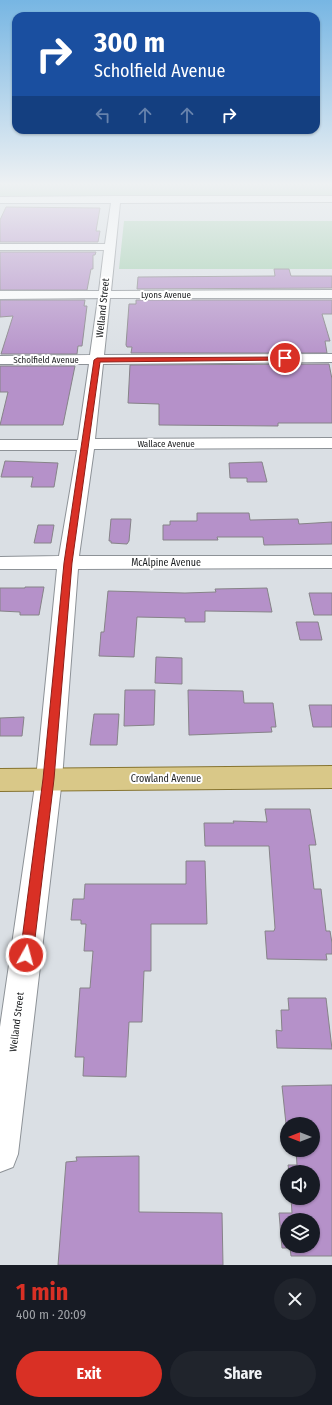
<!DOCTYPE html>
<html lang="en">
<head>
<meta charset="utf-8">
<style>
	body { margin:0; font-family:"Fira Sans Condensed",sans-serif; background:#20242c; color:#f1f3f6; height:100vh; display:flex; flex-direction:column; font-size:15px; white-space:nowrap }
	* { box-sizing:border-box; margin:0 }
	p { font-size:13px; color:#9ea1a6 }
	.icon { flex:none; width:22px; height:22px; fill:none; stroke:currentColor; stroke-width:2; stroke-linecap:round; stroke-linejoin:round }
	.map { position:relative; height:1265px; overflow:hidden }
	.panel { display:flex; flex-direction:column; background:#171b24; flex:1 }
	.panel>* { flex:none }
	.banner { position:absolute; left:12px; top:12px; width:308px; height:122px; border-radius:12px; box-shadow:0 1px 3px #0004; background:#1a4fa0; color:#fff; overflow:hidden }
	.needle { width:26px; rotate:270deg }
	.tools { position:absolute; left:280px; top:1117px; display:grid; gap:8px }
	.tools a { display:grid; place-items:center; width:40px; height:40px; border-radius:50%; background:#171b24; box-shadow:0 1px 3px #0004; font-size:20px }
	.pin { position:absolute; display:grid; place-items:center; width:34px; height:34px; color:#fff; margin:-17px; border:2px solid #fff; border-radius:50%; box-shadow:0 1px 4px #0007 }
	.me { position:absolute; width:44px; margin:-22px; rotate:7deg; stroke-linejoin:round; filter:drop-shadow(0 0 3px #0008) }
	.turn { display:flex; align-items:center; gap:14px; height:84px; padding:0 16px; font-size:18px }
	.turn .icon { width:52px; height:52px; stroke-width:2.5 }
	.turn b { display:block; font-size:28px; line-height:34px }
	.lanes { display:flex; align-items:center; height:38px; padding:0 16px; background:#0003; justify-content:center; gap:20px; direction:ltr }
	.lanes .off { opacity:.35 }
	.round { display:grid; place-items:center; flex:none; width:42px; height:42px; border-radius:21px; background:#20242c }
	.overview { display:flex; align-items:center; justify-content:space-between; height:68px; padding:0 16px }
	h1 { font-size:24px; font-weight:700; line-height:30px; color:#d93025 }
	.primary-button { display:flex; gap:8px; margin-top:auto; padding:8px 16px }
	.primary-button a { flex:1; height:46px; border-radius:24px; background:#d93025; color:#fff; font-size:16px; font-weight:700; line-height:46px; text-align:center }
	.primary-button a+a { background:#20242c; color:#f1f3f6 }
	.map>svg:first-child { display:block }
</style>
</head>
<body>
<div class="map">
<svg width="332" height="1265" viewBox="0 0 332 1265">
	<rect width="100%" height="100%" fill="#dadfe4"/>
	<g fill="#a0cead">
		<polygon points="0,183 332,183 332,195 0,197"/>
		<polygon points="124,221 332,221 332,269 119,269"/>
	</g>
	<g fill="#b591c9" stroke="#868388" fill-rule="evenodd">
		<polygon points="6,207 100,208 96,231 100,231 98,242 0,242 0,220"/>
		<polygon points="0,252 96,252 95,255 93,255 93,269 91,269 87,290 0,290"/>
		<polygon points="274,269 289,269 291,276 332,276 332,288 137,289 138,277 275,276"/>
		<polygon points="0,300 85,300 84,306 87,306 82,346 78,346 77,354 1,354 13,316 0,317"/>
		<polygon points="136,300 332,300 332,314 322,314 330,341 325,341 327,353 131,353 132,347 127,347 126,345 129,304 136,304"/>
		<polygon points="329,364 332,379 332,423 278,423 278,426 159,425 159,404 128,403 130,365"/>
		<polygon points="0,366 75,366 63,425 0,425 8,392 0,392"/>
		<polygon points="5,461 58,463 54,487 31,487 33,477 1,477"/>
		<polygon points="262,462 267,482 247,482 247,478 230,478 229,463"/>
		<polygon points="197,513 249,513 250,520 298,519 299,524 332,522 332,544 264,545 263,537 217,537 218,540 163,540 163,525 170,525 170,521 197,521"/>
		<polygon points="111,519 131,519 129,541 127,544 111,543 111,541 109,541"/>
		<polygon points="38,525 54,525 51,543 34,543"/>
		<polygon points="25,587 44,587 39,615 20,615 20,612 0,611 0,588 25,588"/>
		<polygon points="267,588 272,612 205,611 205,622 185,622 185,618 137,617 134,657 99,656 101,632 104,632 108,591 185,593 216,592 215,589"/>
		<polygon points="309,593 332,593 332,615 314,615"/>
		<polygon points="296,622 318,622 322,640 300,640"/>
		<polygon points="156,657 182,658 182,684 155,683"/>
		<polygon points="125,690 155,690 154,725 124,726"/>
		<polygon points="188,690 243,691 244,703 273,703 276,727 271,727 272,732 189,735"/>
		<polygon points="309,705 332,705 332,727 313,727"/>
		<polygon points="94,714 119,714 117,745 90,745"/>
		<polygon points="24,717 22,736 0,736 0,718"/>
		<polygon points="265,809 310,809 316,845 309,845 314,889 321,889 326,931 330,931 332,943 332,954 326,954 327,960 267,959 265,931 274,931 275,928 269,846 205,846 204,823 234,823 233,821 267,822"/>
		<polygon points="186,861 205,861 207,924 151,924 151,971 144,971 142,1022 129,1022 126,1077 83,1076 84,1057 75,1057 80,988 90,988 93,951 84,951 86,924 81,924 81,920 71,920 73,899 84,899 85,884 186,884"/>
		<polygon points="288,998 326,998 332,1049 277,1048 276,1030 282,1031 281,1010 289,1010"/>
		<path d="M332 1085V1256H291L290 1248H282L279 1213H292L291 1198H313V1172H289L288 1165H297L296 1150H313V1124H286L282 1086ZM287 1220H313V1246H287Z"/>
		<polygon points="139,1156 139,1212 222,1213 223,1265 58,1265 66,1162 77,1161 76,1157"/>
	</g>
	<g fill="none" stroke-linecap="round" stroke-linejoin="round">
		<g stroke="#8d9297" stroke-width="2">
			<polygon id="minor" points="116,196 332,196 332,202 120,203 111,291 332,290 332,298 110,298 104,355 332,354 332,362 103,364 95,439 332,438 332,448 94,449 79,556 332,556 332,568 78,569 62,779 18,1154 13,1167 0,1172 0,1027 36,779 57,569 0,569 0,557 59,556 77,450 0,450 0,440 78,440 89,364 0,364 0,356 90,355 98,298 0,299 0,291 99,291 104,250 0,250 0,244 105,244 111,203 0,203 0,197"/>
		</g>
		<g stroke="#867430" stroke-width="2">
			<polygon id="major" points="332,766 332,788 0,791 0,769"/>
		</g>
		<use href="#minor" fill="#fff" fill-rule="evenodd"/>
		<use href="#major" fill="#d9c888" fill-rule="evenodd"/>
	</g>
	<linearGradient id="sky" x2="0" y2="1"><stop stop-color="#77b6e3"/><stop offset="0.51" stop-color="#eef1f3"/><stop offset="1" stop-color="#eef1f3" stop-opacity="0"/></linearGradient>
	<rect width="332" height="361" fill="url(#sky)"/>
	<polygon fill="#d93025" stroke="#8d1f18" points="285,357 287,357 287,360 100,362 72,563 54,779 33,955 31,959 26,961 22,959 20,955 43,779 64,563 94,360 97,358"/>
	<g text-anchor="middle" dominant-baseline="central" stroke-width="4" stroke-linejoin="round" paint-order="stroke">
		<g font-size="9" fill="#1b1d1f" stroke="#fff">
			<text x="166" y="295">Lyons Avenue</text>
			<text x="46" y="360">Scholfield Avenue</text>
			<text x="166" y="444">Wallace Avenue</text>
		</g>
		<g font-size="10" fill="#1b1d1f" stroke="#fff">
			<text transform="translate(103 308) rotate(-84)">Welland Street</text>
			<text x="166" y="563">McAlpine Avenue</text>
			<text x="166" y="779">Crowland Avenue</text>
			<text transform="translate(17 1022) rotate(-83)">Welland Street</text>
		</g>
	</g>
</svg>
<div class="tools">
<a><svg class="needle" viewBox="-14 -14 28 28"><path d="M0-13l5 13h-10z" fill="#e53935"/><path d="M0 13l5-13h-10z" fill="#9ea1a6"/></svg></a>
<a><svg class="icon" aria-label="sound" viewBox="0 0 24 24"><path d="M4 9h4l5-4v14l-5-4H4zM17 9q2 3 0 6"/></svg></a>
<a><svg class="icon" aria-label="layers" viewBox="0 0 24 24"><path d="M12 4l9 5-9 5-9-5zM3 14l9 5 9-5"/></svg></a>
</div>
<div class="pin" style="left:285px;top:358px;background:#d93025"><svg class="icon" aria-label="arrive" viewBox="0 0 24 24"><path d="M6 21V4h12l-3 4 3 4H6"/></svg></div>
<svg class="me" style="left:26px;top:955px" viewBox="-20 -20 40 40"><circle r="17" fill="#d93025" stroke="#fff" stroke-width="3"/><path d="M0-11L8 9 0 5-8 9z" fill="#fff"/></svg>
<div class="banner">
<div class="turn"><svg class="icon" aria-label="right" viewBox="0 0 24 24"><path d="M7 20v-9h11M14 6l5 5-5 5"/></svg><div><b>300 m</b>Scholfield Avenue</div></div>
<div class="lanes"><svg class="icon off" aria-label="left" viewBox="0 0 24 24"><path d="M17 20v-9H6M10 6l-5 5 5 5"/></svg><svg class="icon off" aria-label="ahead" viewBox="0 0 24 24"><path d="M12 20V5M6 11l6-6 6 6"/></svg><svg class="icon off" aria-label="ahead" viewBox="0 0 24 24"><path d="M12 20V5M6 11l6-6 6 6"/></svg><svg class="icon" aria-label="right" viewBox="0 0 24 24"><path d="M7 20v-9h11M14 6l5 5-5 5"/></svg></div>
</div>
</div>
<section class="panel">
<div class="overview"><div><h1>1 min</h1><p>400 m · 20:09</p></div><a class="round"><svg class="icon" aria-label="close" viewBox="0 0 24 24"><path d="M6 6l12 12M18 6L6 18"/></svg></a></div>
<div class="primary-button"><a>Exit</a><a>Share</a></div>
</section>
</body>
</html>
